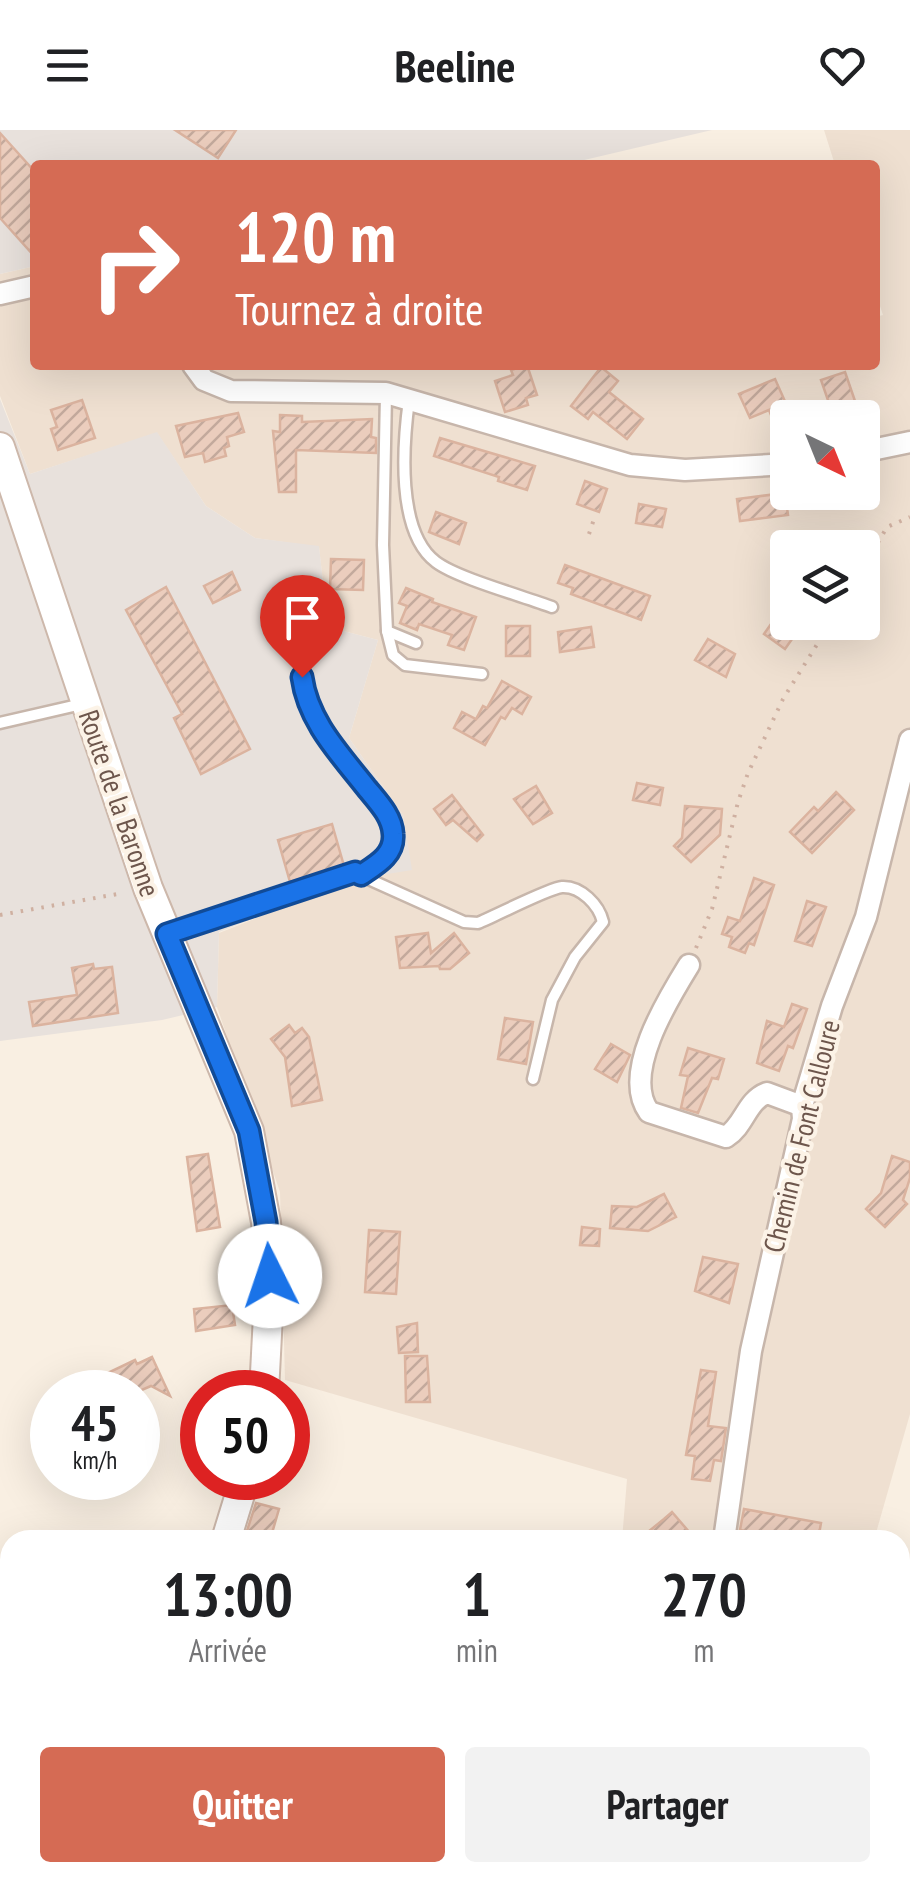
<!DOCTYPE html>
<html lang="fr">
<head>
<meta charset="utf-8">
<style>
	body { margin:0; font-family:"PT Sans Narrow",sans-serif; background:#f2f2f2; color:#202124; height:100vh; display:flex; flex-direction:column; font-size:38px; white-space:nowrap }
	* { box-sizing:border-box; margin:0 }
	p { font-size:32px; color:#757577 }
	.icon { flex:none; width:55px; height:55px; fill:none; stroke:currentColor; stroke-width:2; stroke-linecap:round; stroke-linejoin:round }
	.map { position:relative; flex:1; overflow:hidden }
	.details { position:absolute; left:0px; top:1400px; width:910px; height:352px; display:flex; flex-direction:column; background:#fff; border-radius:30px 30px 0 0; box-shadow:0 10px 40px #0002 }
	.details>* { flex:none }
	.top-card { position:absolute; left:30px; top:30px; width:850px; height:210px; border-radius:10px; box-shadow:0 10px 40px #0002; background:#d56b54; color:#fff; overflow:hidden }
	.needle { width:65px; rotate:137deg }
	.fabs { position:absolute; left:770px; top:270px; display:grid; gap:20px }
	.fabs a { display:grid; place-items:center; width:110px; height:110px; border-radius:10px; background:#fff; box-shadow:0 10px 40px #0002; font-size:50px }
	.speed { position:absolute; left:30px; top:1240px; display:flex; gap:20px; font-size:50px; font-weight:700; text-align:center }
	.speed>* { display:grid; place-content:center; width:130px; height:130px; border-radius:50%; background:#fff; box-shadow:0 10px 40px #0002; line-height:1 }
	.speed small { font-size:25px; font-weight:400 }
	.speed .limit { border:15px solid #d22; background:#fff; color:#111 }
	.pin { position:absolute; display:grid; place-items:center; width:85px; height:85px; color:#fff; margin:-102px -42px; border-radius:50% 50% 50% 0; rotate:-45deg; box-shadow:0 0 10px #0007 }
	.pin .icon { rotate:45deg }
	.me { position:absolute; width:110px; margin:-55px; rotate:356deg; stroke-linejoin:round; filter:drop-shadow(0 0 8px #0008) }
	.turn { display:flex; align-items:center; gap:35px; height:210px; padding:0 40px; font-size:45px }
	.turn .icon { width:130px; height:130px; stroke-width:2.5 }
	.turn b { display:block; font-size:70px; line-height:85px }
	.eta { display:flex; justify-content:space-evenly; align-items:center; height:170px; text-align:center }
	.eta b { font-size:60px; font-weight:700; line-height:70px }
	.cta { display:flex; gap:20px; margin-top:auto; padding:20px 40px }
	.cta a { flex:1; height:115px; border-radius:10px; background:#d56b54; color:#fff; font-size:40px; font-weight:700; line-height:115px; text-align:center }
	.cta a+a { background:#f2f2f2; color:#202124 }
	header { display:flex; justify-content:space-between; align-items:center; height:130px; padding:0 40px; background:#fff; font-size:45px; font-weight:700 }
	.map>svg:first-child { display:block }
</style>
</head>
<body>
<header><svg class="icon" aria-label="menu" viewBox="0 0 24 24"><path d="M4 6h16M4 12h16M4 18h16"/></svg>Beeline<svg class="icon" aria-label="heart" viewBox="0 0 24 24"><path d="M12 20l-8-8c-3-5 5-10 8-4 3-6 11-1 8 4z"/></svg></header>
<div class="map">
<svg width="910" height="1751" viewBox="0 0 910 1751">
	<defs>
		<pattern id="building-hatch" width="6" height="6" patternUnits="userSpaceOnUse" patternTransform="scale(2.5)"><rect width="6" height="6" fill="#ebcdbd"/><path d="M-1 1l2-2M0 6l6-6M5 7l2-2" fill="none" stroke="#c3a99c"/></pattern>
	</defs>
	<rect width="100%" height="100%" fill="#f9efe2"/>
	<g fill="#efe0d1" fill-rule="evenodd">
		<path d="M824 0H910V1284L874 1410H622L627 1349 285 1250 280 1062 217 877 219 803 351 750 411 739 403 685 349 608 378 510 328 497 319 417 255 408 206 376 157 303 30 344 0 266V144L35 136V235H875V187L883 185 875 161V35H835ZM788 288H862V362H788ZM788 418H862V492H788Z"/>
		<polygon points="900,1550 910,1552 910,1751 835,1751 838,1743 900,1742"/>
		<polygon points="145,1742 732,1743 730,1751 143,1751"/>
	</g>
	<g fill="#e8e1dc">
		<polygon points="0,0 712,0 580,31 35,35 35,136 0,144"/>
		<polygon points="0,269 30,344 157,302 206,376 255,408 319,416 328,497 378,510 349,608 403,685 412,740 351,750 219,802 217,877 162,890 0,911 0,355 18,350 0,304"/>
		<polygon points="10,1507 10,1742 98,1743 95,1751 0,1751 0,1508"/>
	</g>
	<g fill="url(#building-hatch)" stroke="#dbb39f" stroke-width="2.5">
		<polygon points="175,0 236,0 218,28"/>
		<polygon points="0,3 35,42 35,127 0,88"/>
		<polygon points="527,235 537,265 526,268 528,275 505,282 495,251 513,245 511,240"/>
		<polygon points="601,237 618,251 609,262 643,289 627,309 593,282 588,289 571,276"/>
		<polygon points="845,242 855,271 831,279 821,250"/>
		<polygon points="775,249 788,278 771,285 769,280 750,288 739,264"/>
		<polygon points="82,270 95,308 58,320 51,299 57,297 51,280"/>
		<polygon points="238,283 244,302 227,307 229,316 224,318 226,326 205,332 203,323 185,327 176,296"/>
		<polygon points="280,285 302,286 302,292 372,289 371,307 376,308 376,323 296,320 296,362 279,362 273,301 280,302"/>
		<polygon points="440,308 535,336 527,360 498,351 499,347 434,326"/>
		<polygon points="585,351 607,359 599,382 577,374"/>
		<polygon points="785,363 788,385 740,391 737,369"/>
		<polygon points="639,374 666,379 662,397 636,393"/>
		<polygon points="436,382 466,393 459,414 429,402"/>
		<polygon points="331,429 364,430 363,460 330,459"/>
		<polygon points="565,435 650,466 641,490 571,464 573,458 558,453"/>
		<polygon points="232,442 240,460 213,473 204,456"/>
		<polygon points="166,457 250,619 201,644 174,588 182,584 126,480"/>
		<polygon points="406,458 433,469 432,472 476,487 464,520 448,515 452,505 419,494 417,500 400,493 407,476 399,473"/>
		<polygon points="788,470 788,492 804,492 785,519 764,504"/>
		<rect x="506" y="496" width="24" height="30"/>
		<polygon points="591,497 594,517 560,522 558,502"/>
		<polygon points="708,509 735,524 726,547 695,530"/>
		<polygon points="502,551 531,567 522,584 512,578 505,589 501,587 485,615 454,598 462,582 476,589 483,576 487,578"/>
		<polygon points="637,653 663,658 660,675 633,670"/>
		<polygon points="536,656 552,683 533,694 514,669"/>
		<polygon points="836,662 854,680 812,723 790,702 814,677 818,681"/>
		<polygon points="452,665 483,705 477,711 453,690 446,695 434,679"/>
		<polygon points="685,676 722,679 720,705 691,732 674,716 682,708"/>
		<polygon points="332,694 344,736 290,752 278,710"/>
		<polygon points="754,748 774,755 754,815 749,813 745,823 729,817 732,807 722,804 728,787 740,791"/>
		<polygon points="807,771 826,777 812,816 795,811"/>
		<polygon points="428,803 431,823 454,803 469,823 450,839 440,839 439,836 400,838 396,807"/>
		<polygon points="93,834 94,839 112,837 118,883 33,896 29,872 77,865 72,838"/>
		<polygon points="792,874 807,879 793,918 788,916 779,941 757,933 767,891 784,897"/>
		<polygon points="505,888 533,892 526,934 498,929"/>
		<polygon points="289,895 295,903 302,898 309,907 322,970 292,976 285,927 271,909"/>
		<polygon points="611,914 630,925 617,952 595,939"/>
		<polygon points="688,918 724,929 718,949 712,948 698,983 681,978 688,946 680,945"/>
		<polygon points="208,1024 220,1097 197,1101 187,1027"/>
		<polygon points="892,1026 910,1032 910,1048 903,1070 907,1074 885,1097 866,1079 881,1063"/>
		<polygon points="664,1064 676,1087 648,1101 610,1098 612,1076 637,1077"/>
		<polygon points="582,1097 600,1099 599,1116 580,1115"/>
		<polygon points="369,1100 400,1102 396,1164 365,1162"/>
		<polygon points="703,1127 738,1134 729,1173 695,1161"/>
		<polygon points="232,1175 235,1195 196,1201 194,1179"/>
		<polygon points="417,1193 418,1222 399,1223 397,1197"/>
		<polygon points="405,1226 427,1226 430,1272 406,1272"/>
		<polygon points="152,1227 170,1266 151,1256 137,1262 103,1262 97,1248 135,1230 137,1234"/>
		<polygon points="701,1240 716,1242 708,1296 726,1298 721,1331 714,1330 710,1351 692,1349 695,1326 686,1325"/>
		<polygon points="256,1373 279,1379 270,1410 244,1410"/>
		<polygon points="744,1379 821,1393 818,1410 776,1410 776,1407 740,1400"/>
		<polygon points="672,1382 696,1410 638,1410 664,1389"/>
	</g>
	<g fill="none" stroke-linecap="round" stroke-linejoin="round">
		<g stroke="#c7b6ab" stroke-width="15">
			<g id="service">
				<polyline points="386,264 383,415 387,501 416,513"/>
				<path d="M409 270C403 314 396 402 436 432 457 448 523 466 552 477"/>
				<polyline points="387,501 393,525 405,535 482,544"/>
				<path d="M303 547C308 591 339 623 365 656 376 670 392 685 393 704 395 725 375 735 361 745"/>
				<polyline points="0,593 82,574"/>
				<path d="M169 804 355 743 464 792 478 793C495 786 549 758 562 757 581 756 599 775 603 792L575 827 552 870 533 949"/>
				<polyline points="0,1744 19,1742"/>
			</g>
		</g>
		<g stroke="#c7b6ab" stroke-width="25">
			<g id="minor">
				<polyline points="0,164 35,156"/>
				<polyline points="193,235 204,250 231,261 386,263 630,335 685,340 788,334"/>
				<polyline points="862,322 910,312"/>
				<path d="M689 835C668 869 621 944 649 982L726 1007C745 995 746 971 767 963L802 976"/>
				<polyline points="724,1410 751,1221 803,989 802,976 832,876 866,787 910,610"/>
				<polyline points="637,1751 640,1742"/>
			</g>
		</g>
		<g stroke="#cdb8ab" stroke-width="32">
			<g id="secondary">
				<polyline points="0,317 148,758 249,1001 266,1092 270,1147 264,1262"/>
				<polyline points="226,1410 245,1348"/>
				<polyline points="127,1751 130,1742"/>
			</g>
		</g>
		<g stroke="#cfb0a1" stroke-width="4" stroke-dasharray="2.5 8" stroke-linecap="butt">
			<polyline points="589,404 594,389"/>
			<polyline points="862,440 887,397 910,387"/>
			<polyline points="0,785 123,763"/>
			<polyline points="696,818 712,779 738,672 748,643 783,569 831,492"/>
		</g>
		<use href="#service" stroke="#fff" stroke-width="10"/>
		<use href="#minor" stroke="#fff" stroke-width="20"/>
		<use href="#secondary" stroke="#fff" stroke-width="28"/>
	</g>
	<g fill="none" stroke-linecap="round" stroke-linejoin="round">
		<g stroke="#114b97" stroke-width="25">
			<path id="route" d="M270 1146 266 1092 249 1001 167 804 355 742 361 745C376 735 395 725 393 704 392 685 376 670 365 656 339 623 308 591 302 547"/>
		</g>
		<use href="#route" stroke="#1a73e8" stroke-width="18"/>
	</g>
	<g text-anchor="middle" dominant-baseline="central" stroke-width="8" stroke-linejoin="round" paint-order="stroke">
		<g font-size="28" fill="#6d564c" stroke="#fcf3e7">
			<text transform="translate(120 673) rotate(71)">Route de la Baronne</text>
			<text transform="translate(801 1006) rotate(-76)">Chemin de Font Calloure</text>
		</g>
	</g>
</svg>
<div class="fabs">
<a><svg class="needle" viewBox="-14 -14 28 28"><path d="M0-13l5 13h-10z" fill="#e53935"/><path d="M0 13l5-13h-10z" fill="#757577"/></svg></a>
<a><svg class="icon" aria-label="layers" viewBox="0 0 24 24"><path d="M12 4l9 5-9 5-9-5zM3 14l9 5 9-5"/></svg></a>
</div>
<div class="speed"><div>45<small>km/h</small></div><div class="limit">50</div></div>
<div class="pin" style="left:302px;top:547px;background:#d93025"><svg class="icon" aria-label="arrive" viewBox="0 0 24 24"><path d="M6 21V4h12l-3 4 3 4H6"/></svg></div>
<svg class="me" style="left:270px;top:1146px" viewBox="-20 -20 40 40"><circle r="19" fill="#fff"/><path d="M0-13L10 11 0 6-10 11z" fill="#1a73e8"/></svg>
<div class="top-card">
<div class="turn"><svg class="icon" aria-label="right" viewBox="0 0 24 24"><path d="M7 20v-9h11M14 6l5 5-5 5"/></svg><div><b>120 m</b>Tournez à droite</div></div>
</div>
<section class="details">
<div class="eta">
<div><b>13:00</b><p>Arrivée</p></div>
<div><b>1</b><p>min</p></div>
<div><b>270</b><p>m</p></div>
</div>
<div class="cta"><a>Quitter</a><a>Partager</a></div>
</section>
</div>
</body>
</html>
